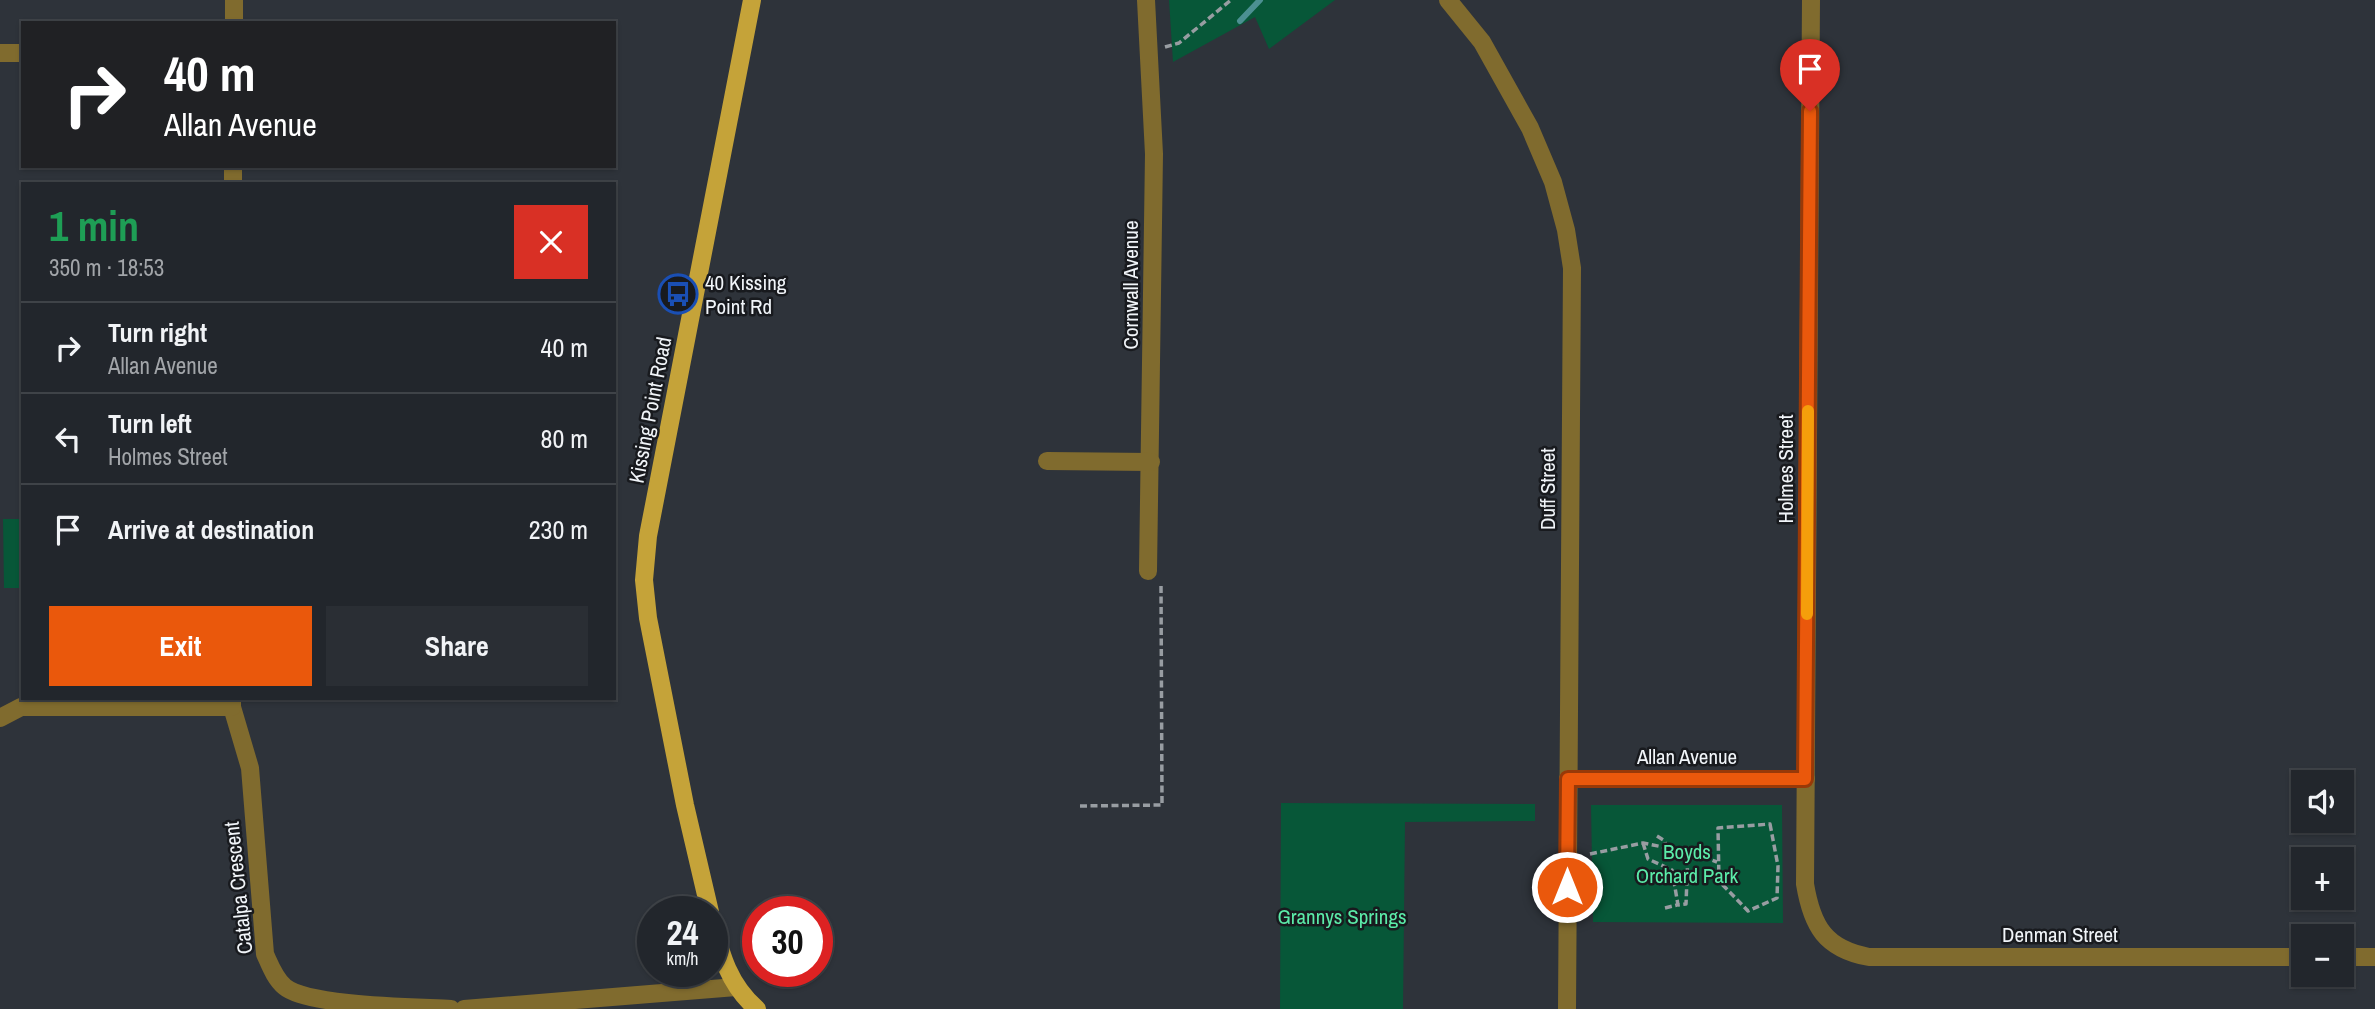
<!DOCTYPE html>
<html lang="en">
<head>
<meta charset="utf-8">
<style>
	body { margin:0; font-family:"Archivo Narrow",sans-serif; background:#2a2e34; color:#f1f3f6; height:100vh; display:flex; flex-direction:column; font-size:26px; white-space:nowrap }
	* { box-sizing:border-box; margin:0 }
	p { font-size:23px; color:#a2a5a9 }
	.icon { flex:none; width:38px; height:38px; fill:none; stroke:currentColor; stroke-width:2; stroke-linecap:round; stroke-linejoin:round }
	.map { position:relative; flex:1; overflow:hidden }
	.sheet { position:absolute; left:21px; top:182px; width:595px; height:518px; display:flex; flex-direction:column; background:#22262c; border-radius:0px; box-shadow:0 2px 5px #0004,0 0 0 2px #3f4348 }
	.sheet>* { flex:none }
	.hud { position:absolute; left:21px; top:21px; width:595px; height:147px; border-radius:0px; box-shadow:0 2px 5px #0004,0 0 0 2px #3f4348; background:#202124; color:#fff; overflow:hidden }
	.tools { position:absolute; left:2291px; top:770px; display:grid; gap:14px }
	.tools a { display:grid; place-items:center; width:63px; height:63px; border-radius:0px; background:#22262c; box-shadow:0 2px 5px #0004,0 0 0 2px #3f4348; font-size:35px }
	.speed { position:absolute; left:637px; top:896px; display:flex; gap:14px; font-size:35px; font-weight:700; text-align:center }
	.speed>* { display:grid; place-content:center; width:91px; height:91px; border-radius:50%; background:#22262c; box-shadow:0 2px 5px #0004,0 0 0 2px #3f4348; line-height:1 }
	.speed small { font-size:18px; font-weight:400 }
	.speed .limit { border:10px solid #d22; background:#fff; color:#111 }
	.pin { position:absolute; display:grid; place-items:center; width:60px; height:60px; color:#fff; margin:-72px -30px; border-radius:50% 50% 50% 0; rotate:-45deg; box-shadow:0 0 7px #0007 }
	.pin .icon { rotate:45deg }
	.me { position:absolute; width:77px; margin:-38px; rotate:0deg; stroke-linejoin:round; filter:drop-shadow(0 0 5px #0008) }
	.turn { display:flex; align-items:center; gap:24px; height:147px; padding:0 28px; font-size:32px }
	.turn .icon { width:91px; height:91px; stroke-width:2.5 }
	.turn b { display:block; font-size:49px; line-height:60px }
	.round { display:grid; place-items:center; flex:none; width:74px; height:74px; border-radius:0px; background:#2a2e34 }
	.head { display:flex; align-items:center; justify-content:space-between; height:119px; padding:0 28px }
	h1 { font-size:42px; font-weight:800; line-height:52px; color:#1e9e55 }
	.action { display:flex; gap:14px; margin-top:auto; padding:14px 28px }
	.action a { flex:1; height:80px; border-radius:0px; background:#ea580c; color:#fff; font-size:28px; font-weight:800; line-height:80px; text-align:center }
	.action a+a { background:#2a2e34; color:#f1f3f6 }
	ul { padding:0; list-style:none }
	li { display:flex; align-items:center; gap:21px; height:91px; padding:0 28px; border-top:2px solid #3f4348 }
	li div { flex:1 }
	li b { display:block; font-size:26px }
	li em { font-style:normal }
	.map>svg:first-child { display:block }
</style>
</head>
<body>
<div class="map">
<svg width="2375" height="1009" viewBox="0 0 2375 1009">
	<rect width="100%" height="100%" fill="#2e333a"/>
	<g fill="#075738">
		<polygon points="1169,0 1335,0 1269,49 1255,17 1173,62"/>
		<polygon points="3,519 23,519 23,588 4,588"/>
		<polygon points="1281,803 1535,804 1535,821 1405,822 1403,1009 1280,1009"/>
		<polygon points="1591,805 1782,805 1783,923 1593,922"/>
	</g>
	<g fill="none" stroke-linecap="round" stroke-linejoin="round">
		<polyline stroke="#4c9092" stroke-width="6" points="1240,21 1260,0"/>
		<g stroke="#989da2" stroke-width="3.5" stroke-dasharray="7 3.5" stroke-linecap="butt">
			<polyline points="1165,47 1179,43 1231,0"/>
			<polyline points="1080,806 1162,805 1161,584"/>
			<polygon points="1770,824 1778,866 1777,898 1748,911 1719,881 1718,828"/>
			<polyline points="1657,836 1665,841 1666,847"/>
			<polyline points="1643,843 1648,859 1672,870 1678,905 1686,904 1688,852"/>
			<polyline points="1590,854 1643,843 1688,852 1717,862"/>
			<polyline points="1665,908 1677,905"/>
		</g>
		<g stroke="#806b2e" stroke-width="18">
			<polyline points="1146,0 1154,154 1148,571"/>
			<polyline points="1448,0 1482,42 1530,128 1553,182 1566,230 1572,268 1567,1009"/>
			<path d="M1811 0 1805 884C1812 926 1825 949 1869 957H2303"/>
			<polyline points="234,23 234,0"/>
			<polyline points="0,53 23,53"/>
			<polyline points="233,184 233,166"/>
			<polyline points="1047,461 1151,462"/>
			<path d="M232 698V707L250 768 265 954C270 965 275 979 285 987 308 1006 416 1007 451 1009"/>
			<polyline points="0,718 21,707 232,707"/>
			<polyline points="1568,779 1806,779"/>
			<polyline points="2342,957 2375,957"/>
			<polyline points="464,1009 736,987"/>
		</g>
		<g stroke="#c5a339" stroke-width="18">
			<polyline points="710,912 685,805 648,618 644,580 648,536 752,0"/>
			<path d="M712 920C721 955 729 985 757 1009"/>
		</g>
	</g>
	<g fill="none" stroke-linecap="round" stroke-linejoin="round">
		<g stroke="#983908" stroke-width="18">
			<polyline id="route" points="1567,887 1568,779 1805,779 1810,111"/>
		</g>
		<use href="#route" stroke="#ea580c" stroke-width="12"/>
		<polyline stroke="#f59e0b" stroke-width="12" points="1807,614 1808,411"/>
	</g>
	<defs>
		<g id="bus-ring" transform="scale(2.0125)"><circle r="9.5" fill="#181a1e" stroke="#1a4fb4" stroke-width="1.5"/><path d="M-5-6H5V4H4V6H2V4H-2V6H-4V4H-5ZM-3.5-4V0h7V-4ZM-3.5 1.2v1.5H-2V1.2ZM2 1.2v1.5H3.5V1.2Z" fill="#1a4fb4"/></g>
	</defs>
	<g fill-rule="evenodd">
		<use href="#bus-ring" x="678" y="294"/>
	</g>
	<g text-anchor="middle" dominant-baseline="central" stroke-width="5" stroke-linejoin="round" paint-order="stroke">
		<g font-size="21" fill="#f1f5f9" stroke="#181a1e" text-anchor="start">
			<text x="705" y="282">40 Kissing<tspan x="705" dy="24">Point Rd</tspan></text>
		</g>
		<g font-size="21" fill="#f1f5f9" stroke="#181a1e">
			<text transform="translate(1130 285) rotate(-90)">Cornwall Avenue</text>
			<text transform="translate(650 410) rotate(-79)">Kissing Point Road</text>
			<text transform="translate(1785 469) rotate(-90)">Holmes Street</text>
			<text transform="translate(1547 489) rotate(-90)">Duff Street</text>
			<text x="1687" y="756">Allan Avenue</text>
			<text transform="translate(238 888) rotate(-96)">Catalpa Crescent</text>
			<text x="2060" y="934">Denman Street</text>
		</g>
		<g font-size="21" fill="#5beca9" stroke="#181a1e">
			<text x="1687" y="851">Boyds<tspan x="1687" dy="24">Orchard Park</tspan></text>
			<text x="1342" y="916">Grannys Springs</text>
		</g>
	</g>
</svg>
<div class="tools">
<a><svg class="icon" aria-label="sound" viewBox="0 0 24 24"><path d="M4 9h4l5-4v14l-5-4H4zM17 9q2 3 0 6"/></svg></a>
<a>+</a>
<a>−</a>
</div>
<div class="speed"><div>24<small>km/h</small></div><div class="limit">30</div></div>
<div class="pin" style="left:1810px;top:111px;background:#d93025"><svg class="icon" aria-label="arrive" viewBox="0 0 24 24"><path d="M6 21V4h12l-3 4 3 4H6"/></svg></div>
<svg class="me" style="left:1567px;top:887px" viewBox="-20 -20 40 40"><circle r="17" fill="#ea580c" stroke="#fff" stroke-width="3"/><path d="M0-11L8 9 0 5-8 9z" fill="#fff"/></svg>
<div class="hud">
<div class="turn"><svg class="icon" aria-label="right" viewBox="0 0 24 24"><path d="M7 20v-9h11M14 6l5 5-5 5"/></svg><div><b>40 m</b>Allan Avenue</div></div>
</div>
<section class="sheet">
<div class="head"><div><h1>1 min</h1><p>350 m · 18:53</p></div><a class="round" style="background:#d93025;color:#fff"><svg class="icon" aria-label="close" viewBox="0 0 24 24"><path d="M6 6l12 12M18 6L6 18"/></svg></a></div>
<ul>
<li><svg class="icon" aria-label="right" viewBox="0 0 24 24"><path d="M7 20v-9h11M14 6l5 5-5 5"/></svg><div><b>Turn right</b><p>Allan Avenue</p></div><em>40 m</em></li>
<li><svg class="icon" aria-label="left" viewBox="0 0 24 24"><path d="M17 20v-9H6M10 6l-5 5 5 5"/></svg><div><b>Turn left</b><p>Holmes Street</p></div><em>80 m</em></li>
<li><svg class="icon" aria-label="arrive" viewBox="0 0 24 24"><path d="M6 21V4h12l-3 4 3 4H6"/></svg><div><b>Arrive at destination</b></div><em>230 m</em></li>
</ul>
<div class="action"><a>Exit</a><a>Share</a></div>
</section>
</div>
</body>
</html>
